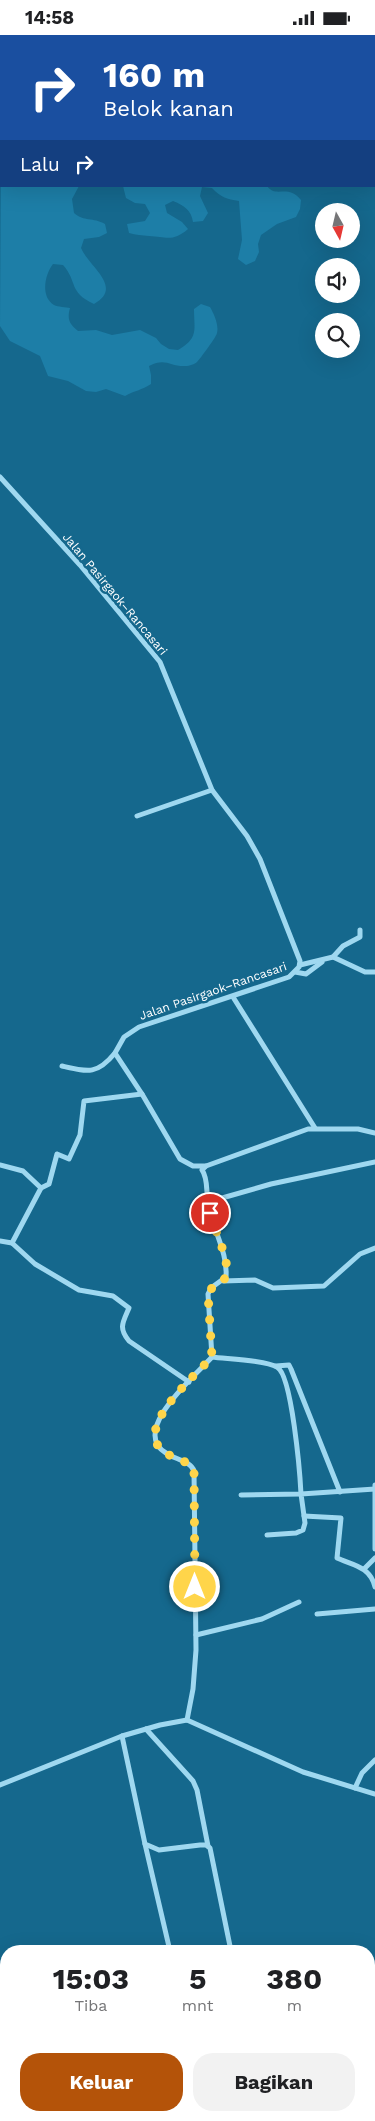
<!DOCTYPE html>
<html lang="id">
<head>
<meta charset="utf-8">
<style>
	body { margin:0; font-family:"Work Sans",sans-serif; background:#f2f2f2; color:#202124; height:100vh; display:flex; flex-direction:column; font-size:19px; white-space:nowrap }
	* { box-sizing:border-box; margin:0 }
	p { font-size:16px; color:#757577 }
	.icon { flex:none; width:28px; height:28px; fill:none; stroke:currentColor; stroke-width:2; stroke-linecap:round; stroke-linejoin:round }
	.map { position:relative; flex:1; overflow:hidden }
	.sheet { position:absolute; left:0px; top:1910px; width:375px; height:176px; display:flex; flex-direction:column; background:#fff; border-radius:20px 20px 0 0; box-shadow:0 5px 20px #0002 }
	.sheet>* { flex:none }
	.guide { position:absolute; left:0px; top:0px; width:375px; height:152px; box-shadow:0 5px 20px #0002; background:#1a4fa0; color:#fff; overflow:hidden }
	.needle { width:32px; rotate:172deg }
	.fabs { position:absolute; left:315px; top:168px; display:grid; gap:10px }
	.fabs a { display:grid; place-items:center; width:45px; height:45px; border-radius:50%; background:#fff; box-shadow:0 5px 20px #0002; font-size:25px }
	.pin { position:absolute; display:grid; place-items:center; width:42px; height:42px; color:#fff; margin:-21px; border:2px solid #fff; border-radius:50%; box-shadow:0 1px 5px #0007 }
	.me { position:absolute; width:55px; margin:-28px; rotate:0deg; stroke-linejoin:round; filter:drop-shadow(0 0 4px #0008) }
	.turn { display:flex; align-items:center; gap:18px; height:105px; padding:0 20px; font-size:22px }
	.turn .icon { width:65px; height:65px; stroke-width:2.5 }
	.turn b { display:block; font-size:35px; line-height:42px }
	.then { display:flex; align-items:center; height:48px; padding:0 20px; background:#0003; gap:10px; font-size:19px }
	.eta { display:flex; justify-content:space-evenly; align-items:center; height:85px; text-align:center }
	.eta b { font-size:30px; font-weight:700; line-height:35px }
	.primary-button { display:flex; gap:10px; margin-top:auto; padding:10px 20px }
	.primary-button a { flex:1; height:58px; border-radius:20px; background:#b45309; color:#fff; font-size:20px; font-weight:700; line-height:58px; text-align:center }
	.primary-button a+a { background:#f2f2f2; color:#202124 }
	.status { display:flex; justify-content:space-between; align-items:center; height:35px; padding:0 25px; background:#fff; direction:ltr }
	.status svg { height:14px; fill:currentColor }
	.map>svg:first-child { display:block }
</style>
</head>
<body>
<div class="status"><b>14:58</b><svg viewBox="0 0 49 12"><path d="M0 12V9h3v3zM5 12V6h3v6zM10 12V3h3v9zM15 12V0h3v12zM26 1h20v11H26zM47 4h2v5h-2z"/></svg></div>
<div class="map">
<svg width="375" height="2086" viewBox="0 0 375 2086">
	<rect width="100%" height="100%" fill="#15688d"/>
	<g fill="#1d7ea7">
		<path d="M1 107V151H79L72 164 74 178C84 187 93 182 105 189L107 198 99 202 84 204 81 213C89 232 124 252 94 269 68 257 78 247 63 230L53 229C45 239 40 262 54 270 58 272 66 272 70 273 67 284 69 289 78 296L96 295 112 300 140 295 156 303 161 309 169 314 178 315C199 303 194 295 194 274L201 269 210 272C214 279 219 290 217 298 217 301 200 324 197 327 195 329 189 331 186 331 170 332 166 322 149 331L151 340V349C142 355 134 356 125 361L106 354 96 357 86 356 68 346 48 341 40 321 10 306 0 291Z"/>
		<path d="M123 151H267C277 164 287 148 301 165L300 174 296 182 277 189 261 200 258 209 259 217 255 226 246 230 238 224 242 205 239 166C227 164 220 162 212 153L202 152 200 161 208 178 203 186 193 187C191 175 185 171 173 166L165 170 167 178 182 187 188 194C173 207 167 202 149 201 142 200 136 200 129 198L127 189 145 186 150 178 145 169 135 168 126 163Z"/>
	</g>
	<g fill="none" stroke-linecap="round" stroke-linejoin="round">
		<g stroke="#9fd8f0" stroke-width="5">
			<polyline points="67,0 67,1"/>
			<polyline points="374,23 375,22"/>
			<path d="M0 442 80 530 160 627 212 755 247 801 260 824 300 926 299 932 289 942 139 992 124 1002 115 1018 142 1059 180 1124 193 1131H206L202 1135C208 1143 206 1156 208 1166 211 1192 228 1216 226 1242L211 1253 208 1259 212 1322C196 1340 129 1396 166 1418 174 1424 191 1426 194 1436L196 1615 193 1654 187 1685"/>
			<polyline points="137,781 212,755"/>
			<polyline points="333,922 343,911 360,902 360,895"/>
			<polyline points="300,930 333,922 365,937 375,937"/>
			<polyline points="295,937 306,939 322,927"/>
			<polyline points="233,962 315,1093"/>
			<path d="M62 1031C88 1037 97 1040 115 1018"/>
			<polyline points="0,1130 23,1136 41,1153"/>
			<polyline points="206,1131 308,1094 358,1094 375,1098"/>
			<polyline points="208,1167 271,1149 375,1127"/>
			<polyline points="0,1206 12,1208 41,1153 49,1149 57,1119 69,1124 80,1100 84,1066 142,1059"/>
			<path d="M12 1208 35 1229 79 1255 113 1261 129 1273C123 1287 118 1293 129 1306L189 1347"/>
			<polyline points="223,1246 255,1245 273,1253 324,1251 360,1219 375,1213"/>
			<path d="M212 1322C227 1324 265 1325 277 1332 292 1340 300 1439 301 1459L241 1460"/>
			<polyline points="276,1331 289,1330 291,1334 340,1457"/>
			<polyline points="375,1450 375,1514"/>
			<path d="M304 1481 341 1483 337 1523C352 1530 370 1531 375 1552"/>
			<polyline points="267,1500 296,1498 303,1495 305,1488 301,1459 375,1454"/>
			<polyline points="364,1534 375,1523"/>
			<polyline points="317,1579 375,1574"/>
			<polyline points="196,1600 262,1584 299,1567"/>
			<polyline points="146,1694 193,1746 197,1755 208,1811"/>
			<polyline points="122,1701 145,1809 159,1815 200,1810 206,1810 210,1813 231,1916"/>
			<polyline points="0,1750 122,1701 160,1690 187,1685 303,1737 375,1759"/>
			<polyline points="355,1753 362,1738 375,1725"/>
			<polyline points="145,1809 170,1916"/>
			<polyline points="369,2066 375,2070"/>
			<polyline points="152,2080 158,2080"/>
			<polyline points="316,2080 321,2086"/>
			<polyline points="85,2086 88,2080"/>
			<polyline points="337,2086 343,2080"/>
		</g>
	</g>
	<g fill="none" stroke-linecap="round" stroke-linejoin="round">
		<path stroke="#ffd54a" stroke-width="9" stroke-dasharray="0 16.2" d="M195 1552 194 1436C191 1426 174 1424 166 1418 129 1396 196 1340 212 1322L208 1259C211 1250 221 1250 225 1243 233 1231 213 1192 210 1178"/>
	</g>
	<g text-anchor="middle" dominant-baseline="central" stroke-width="5" stroke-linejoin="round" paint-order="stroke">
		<g font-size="12" fill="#fff" stroke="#15688d">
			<text transform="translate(115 559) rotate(50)">Jalan Pasirgaok–Rancasari</text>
			<text transform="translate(213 956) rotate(-19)">Jalan Pasirgaok–Rancasari</text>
		</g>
	</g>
</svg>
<div class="fabs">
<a><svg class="needle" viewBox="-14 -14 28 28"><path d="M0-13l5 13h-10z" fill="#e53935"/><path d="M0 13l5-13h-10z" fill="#757577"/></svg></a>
<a><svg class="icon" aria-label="sound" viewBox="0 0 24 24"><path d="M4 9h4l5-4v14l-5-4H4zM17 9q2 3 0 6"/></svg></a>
<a><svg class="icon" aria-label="search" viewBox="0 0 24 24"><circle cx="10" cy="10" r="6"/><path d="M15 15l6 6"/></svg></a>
</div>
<div class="pin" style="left:210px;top:1178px;background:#d93025"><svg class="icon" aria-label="arrive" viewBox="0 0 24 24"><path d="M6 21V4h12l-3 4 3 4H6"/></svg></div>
<svg class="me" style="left:195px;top:1552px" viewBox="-20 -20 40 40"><circle r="17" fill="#ffd54a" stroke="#fff" stroke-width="3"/><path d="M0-11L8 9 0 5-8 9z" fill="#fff"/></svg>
<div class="guide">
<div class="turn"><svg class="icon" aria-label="right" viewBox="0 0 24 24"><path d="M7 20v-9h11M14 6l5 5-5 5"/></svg><div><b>160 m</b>Belok kanan</div></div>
<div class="then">Lalu<svg class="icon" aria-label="right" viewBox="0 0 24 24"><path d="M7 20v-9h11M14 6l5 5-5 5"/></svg></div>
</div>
<section class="sheet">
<div class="eta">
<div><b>15:03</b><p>Tiba</p></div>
<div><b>5</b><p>mnt</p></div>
<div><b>380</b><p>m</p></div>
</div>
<div class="primary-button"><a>Keluar</a><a>Bagikan</a></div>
</section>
</div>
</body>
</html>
